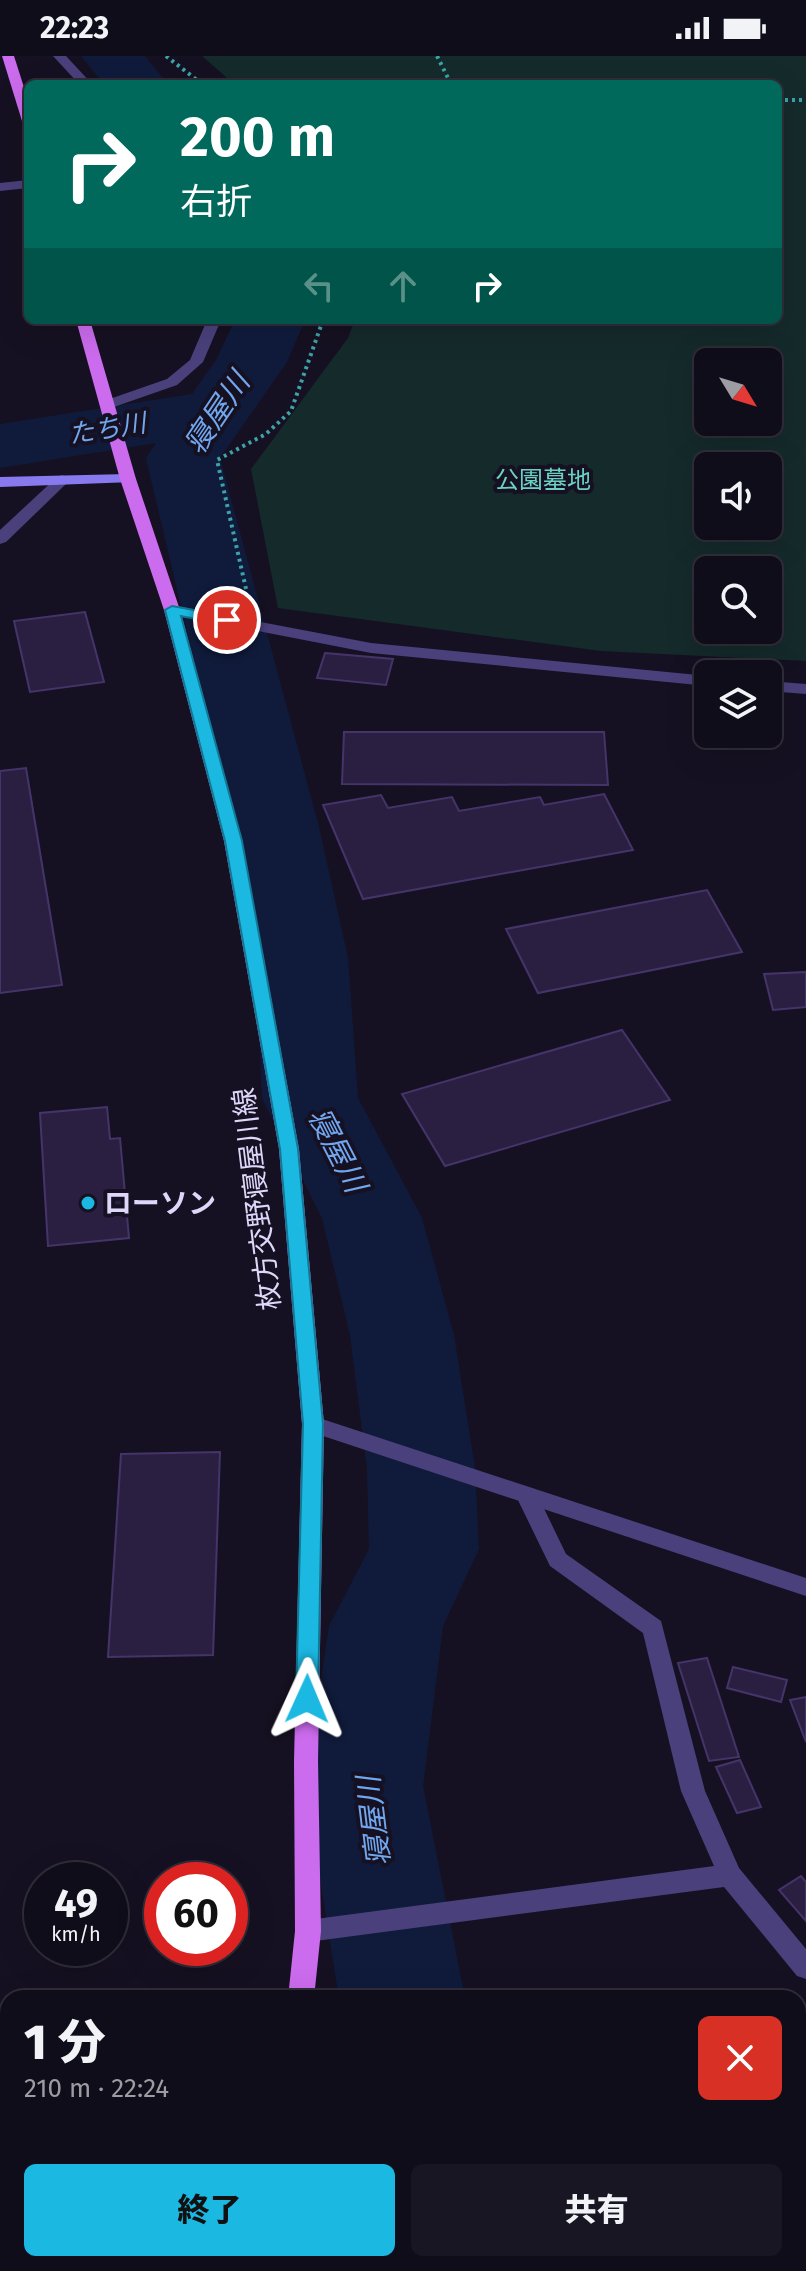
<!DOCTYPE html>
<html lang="ja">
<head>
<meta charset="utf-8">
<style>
	body { margin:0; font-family:"Fira Sans","Noto Sans JP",sans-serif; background:#191623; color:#f1f3f6; height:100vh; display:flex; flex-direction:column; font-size:30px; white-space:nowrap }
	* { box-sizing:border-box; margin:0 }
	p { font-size:26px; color:#9c9ca2 }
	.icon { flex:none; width:44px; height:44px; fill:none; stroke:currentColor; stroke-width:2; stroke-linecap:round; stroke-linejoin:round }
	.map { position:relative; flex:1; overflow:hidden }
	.panel { position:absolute; left:0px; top:1934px; width:806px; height:282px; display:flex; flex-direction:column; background:#100d1a; border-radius:24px 24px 0 0; box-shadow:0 8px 32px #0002,0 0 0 2px #302d39 }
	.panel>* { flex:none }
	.top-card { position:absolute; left:24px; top:24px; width:758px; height:244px; border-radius:12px; box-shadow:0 8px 32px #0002,0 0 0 2px #302d39; background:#00695c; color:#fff; overflow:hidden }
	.needle { width:52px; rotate:128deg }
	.buttons { position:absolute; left:694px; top:292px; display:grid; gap:16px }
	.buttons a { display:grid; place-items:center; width:88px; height:88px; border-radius:12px; background:#100d1a; box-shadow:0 8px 32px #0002,0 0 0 2px #302d39; font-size:40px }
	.speed { position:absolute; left:24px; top:1806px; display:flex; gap:16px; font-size:40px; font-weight:700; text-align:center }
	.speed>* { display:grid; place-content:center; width:104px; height:104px; border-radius:50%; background:#100d1a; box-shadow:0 8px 32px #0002,0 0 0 2px #302d39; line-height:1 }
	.speed small { font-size:20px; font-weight:400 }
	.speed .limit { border:12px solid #d22; background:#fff; color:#111 }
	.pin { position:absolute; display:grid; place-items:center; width:68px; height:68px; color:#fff; margin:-34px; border:4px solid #fff; border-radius:50%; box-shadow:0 2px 8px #0007 }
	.me { position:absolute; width:88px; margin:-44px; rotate:1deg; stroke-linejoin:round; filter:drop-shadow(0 0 6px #0008) }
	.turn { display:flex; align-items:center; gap:28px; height:168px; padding:0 24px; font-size:36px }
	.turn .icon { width:104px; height:104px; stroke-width:2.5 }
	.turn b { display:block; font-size:56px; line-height:68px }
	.lanes { display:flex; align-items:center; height:76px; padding:0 24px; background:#0003; justify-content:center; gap:40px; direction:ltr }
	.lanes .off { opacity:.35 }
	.round { display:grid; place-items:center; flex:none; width:84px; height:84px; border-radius:12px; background:#191623 }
	.head { display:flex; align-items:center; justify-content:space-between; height:136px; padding:0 24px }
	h1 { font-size:48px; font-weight:800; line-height:60px }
	.cta { display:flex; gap:16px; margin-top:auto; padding:16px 24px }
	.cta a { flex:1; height:92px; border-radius:12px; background:#1bb8e2; color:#111; font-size:32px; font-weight:800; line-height:92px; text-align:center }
	.cta a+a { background:#191623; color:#f1f3f6 }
	.status { display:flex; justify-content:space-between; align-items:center; height:56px; padding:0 40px; background:#100d1a; direction:ltr }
	.status svg { height:22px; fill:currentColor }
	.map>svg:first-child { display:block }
</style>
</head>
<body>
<div class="status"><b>22:23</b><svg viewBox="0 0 49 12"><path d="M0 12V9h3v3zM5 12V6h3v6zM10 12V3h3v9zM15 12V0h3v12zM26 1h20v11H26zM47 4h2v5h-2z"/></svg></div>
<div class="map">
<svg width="806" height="2215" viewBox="0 0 806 2215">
	<rect width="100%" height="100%" fill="#161122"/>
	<path fill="#152a2b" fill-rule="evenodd" d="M202 0H806V605L601 595 278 552 251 413 348 282 355 264H778V28H234ZM708 306H768V366H708ZM708 410H768V470H708ZM708 514H768V574H708Z"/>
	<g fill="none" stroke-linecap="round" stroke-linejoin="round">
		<g fill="#101b3c" fill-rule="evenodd">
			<polygon points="81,0 145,0 168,28 104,28"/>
			<polygon points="235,264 305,264 287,306 220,402 319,771 348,902 358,1042 422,1162 454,1279 475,1412 479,1493 443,1570 423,1730 465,1942 339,1942 305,1730 329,1570 369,1493 367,1412 350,1279 322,1162 262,1042 256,902 233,771 146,402 156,387 0,412 0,368 192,338 216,304"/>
			<polygon points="408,2208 542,2208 545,2215 411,2215"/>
		</g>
	</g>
	<g fill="#2a1f41" stroke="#45346a" stroke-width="2">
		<polygon points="85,556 104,626 30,636 14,565"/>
		<polygon points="325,597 393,603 386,629 317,622"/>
		<polygon points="344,676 604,676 608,729 342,728"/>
		<polygon points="26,712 62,929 0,937 0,715"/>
		<polygon points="604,738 633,794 363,843 323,749 381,739 388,752 452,741 459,755 540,741 544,749"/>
		<polygon points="707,834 742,896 538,937 506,873"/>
		<polygon points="806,916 806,951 773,954 764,918"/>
		<polygon points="622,974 670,1044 445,1110 402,1038"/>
		<polygon points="107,1051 110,1083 120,1082 129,1182 48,1190 40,1057"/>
		<polygon points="220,1396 213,1599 108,1601 121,1398"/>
		<polygon points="707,1602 739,1701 709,1705 678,1607"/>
		<polygon points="733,1611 787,1624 781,1646 727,1632"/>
		<polygon points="806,1641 806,1686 790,1644"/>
		<polygon points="740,1704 761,1751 737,1757 716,1711"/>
		<polygon points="801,1820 806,1826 806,1865 779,1834"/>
	</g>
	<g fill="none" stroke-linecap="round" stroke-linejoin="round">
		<g stroke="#3da3a8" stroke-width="4" stroke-dasharray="3 4" stroke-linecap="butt">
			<polyline points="166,0 202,28"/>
			<polyline points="437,0 451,28"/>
			<polyline points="778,44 806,44"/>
			<polyline points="246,533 217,404 266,378 291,355 323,264"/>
		</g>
		<g fill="#4a417c" fill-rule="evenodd">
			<polygon points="53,0 66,0 92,28 79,28"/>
			<polygon points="28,124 28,132 0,135 0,127"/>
			<polygon points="207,264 221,264 203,306 177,329 111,352 101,352 101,346 167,323 190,304"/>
			<polygon points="62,419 67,421 67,427 6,486 0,488 0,474 57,421"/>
			<polygon points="172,549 371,587 708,620 708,630 371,597 166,557 166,551"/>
			<polygon points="768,625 806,628 806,638 768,635"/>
			<polygon points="527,1431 535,1434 566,1498 661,1565 705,1735 739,1812 806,1893 806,1923 797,1920 724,1831 308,1886 299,1883 295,1875 299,1867 308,1864 714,1810 681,1735 643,1577 550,1510 516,1440 519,1434"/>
			<polygon points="410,2208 438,2208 441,2215 413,2215"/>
		</g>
		<polygon fill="#4a417c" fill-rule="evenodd" points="313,1360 806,1522 806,1540 305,1374 302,1368 305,1362"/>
		<polygon fill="#8979ef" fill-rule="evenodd" points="128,418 136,423 133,426 0,431 0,421"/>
		<g fill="#cb6bed" fill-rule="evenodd">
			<polygon points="2,0 14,0 28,44 28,69 22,65"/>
			<polygon points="76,264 90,264 136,423 180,554 242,785 299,1093 324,1368 318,1705 321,1875 314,1942 288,1942 295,1875 294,1705 302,1368 279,1093 224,785 164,554 120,423"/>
			<polygon points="259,2208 287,2208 286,2215 258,2215"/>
		</g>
	</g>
	<polygon fill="#1bb8e2" stroke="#127893" stroke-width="2" points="172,550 227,560 235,564 227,569 181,560 242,785 298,1093 323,1368 318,1643 315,1650 307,1652 299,1650 296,1643 303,1368 280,1093 225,785 165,554"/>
	<circle fill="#1bb8e2" stroke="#161122" stroke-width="3" cx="88" cy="1147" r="8"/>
	<g text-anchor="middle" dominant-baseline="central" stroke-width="8" stroke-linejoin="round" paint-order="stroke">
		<g font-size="24" fill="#6bd2c3" stroke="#161122">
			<text x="543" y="424">公園墓地</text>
		</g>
		<g font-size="26" font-style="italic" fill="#71a7ee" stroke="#161122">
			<text transform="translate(107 373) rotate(-9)">たち川</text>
		</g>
		<g font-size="28" fill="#dfd7fa" stroke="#161122">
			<text transform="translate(257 1143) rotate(-97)">枚方交野寝屋川線</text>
		</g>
		<g font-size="28" font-weight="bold" fill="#dfd7fa" stroke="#161122" text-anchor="start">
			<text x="104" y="1147">ローソン</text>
		</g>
		<g font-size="30" font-style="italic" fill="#71a7ee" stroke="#161122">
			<text transform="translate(217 357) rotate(-56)">寝屋川</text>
			<text transform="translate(337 1094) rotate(63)">寝屋川</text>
			<text transform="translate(374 1765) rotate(-97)">寝屋川</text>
		</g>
	</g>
</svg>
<div class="buttons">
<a><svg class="needle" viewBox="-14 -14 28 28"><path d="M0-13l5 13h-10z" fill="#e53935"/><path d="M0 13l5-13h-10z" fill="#9c9ca2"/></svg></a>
<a><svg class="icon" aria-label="sound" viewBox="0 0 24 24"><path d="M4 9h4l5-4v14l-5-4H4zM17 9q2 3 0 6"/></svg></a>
<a><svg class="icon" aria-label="search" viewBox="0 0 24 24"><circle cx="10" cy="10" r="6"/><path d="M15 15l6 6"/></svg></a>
<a><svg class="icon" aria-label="layers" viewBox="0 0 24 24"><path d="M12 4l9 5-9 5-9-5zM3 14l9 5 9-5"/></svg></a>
</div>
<div class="speed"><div>49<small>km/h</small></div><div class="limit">60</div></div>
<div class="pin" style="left:227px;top:564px;background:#d93025"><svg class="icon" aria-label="arrive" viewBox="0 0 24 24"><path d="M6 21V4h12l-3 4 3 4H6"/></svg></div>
<svg class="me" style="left:307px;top:1643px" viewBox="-20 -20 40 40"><path d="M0-17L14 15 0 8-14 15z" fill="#1bb8e2" stroke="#fff" stroke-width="4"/></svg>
<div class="top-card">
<div class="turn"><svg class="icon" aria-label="right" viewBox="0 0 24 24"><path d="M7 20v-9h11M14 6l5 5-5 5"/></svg><div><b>200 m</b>右折</div></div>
<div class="lanes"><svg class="icon off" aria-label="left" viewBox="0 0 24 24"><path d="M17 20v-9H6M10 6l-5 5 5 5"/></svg><svg class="icon off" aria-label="ahead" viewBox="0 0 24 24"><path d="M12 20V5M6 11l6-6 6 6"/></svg><svg class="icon" aria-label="right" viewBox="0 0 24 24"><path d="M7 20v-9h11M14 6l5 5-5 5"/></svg></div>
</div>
<section class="panel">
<div class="head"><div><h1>1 分</h1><p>210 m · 22:24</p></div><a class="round" style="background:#d93025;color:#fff"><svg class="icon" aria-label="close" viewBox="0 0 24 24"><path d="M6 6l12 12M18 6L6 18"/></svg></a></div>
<div class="cta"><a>終了</a><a>共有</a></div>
</section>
</div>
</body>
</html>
